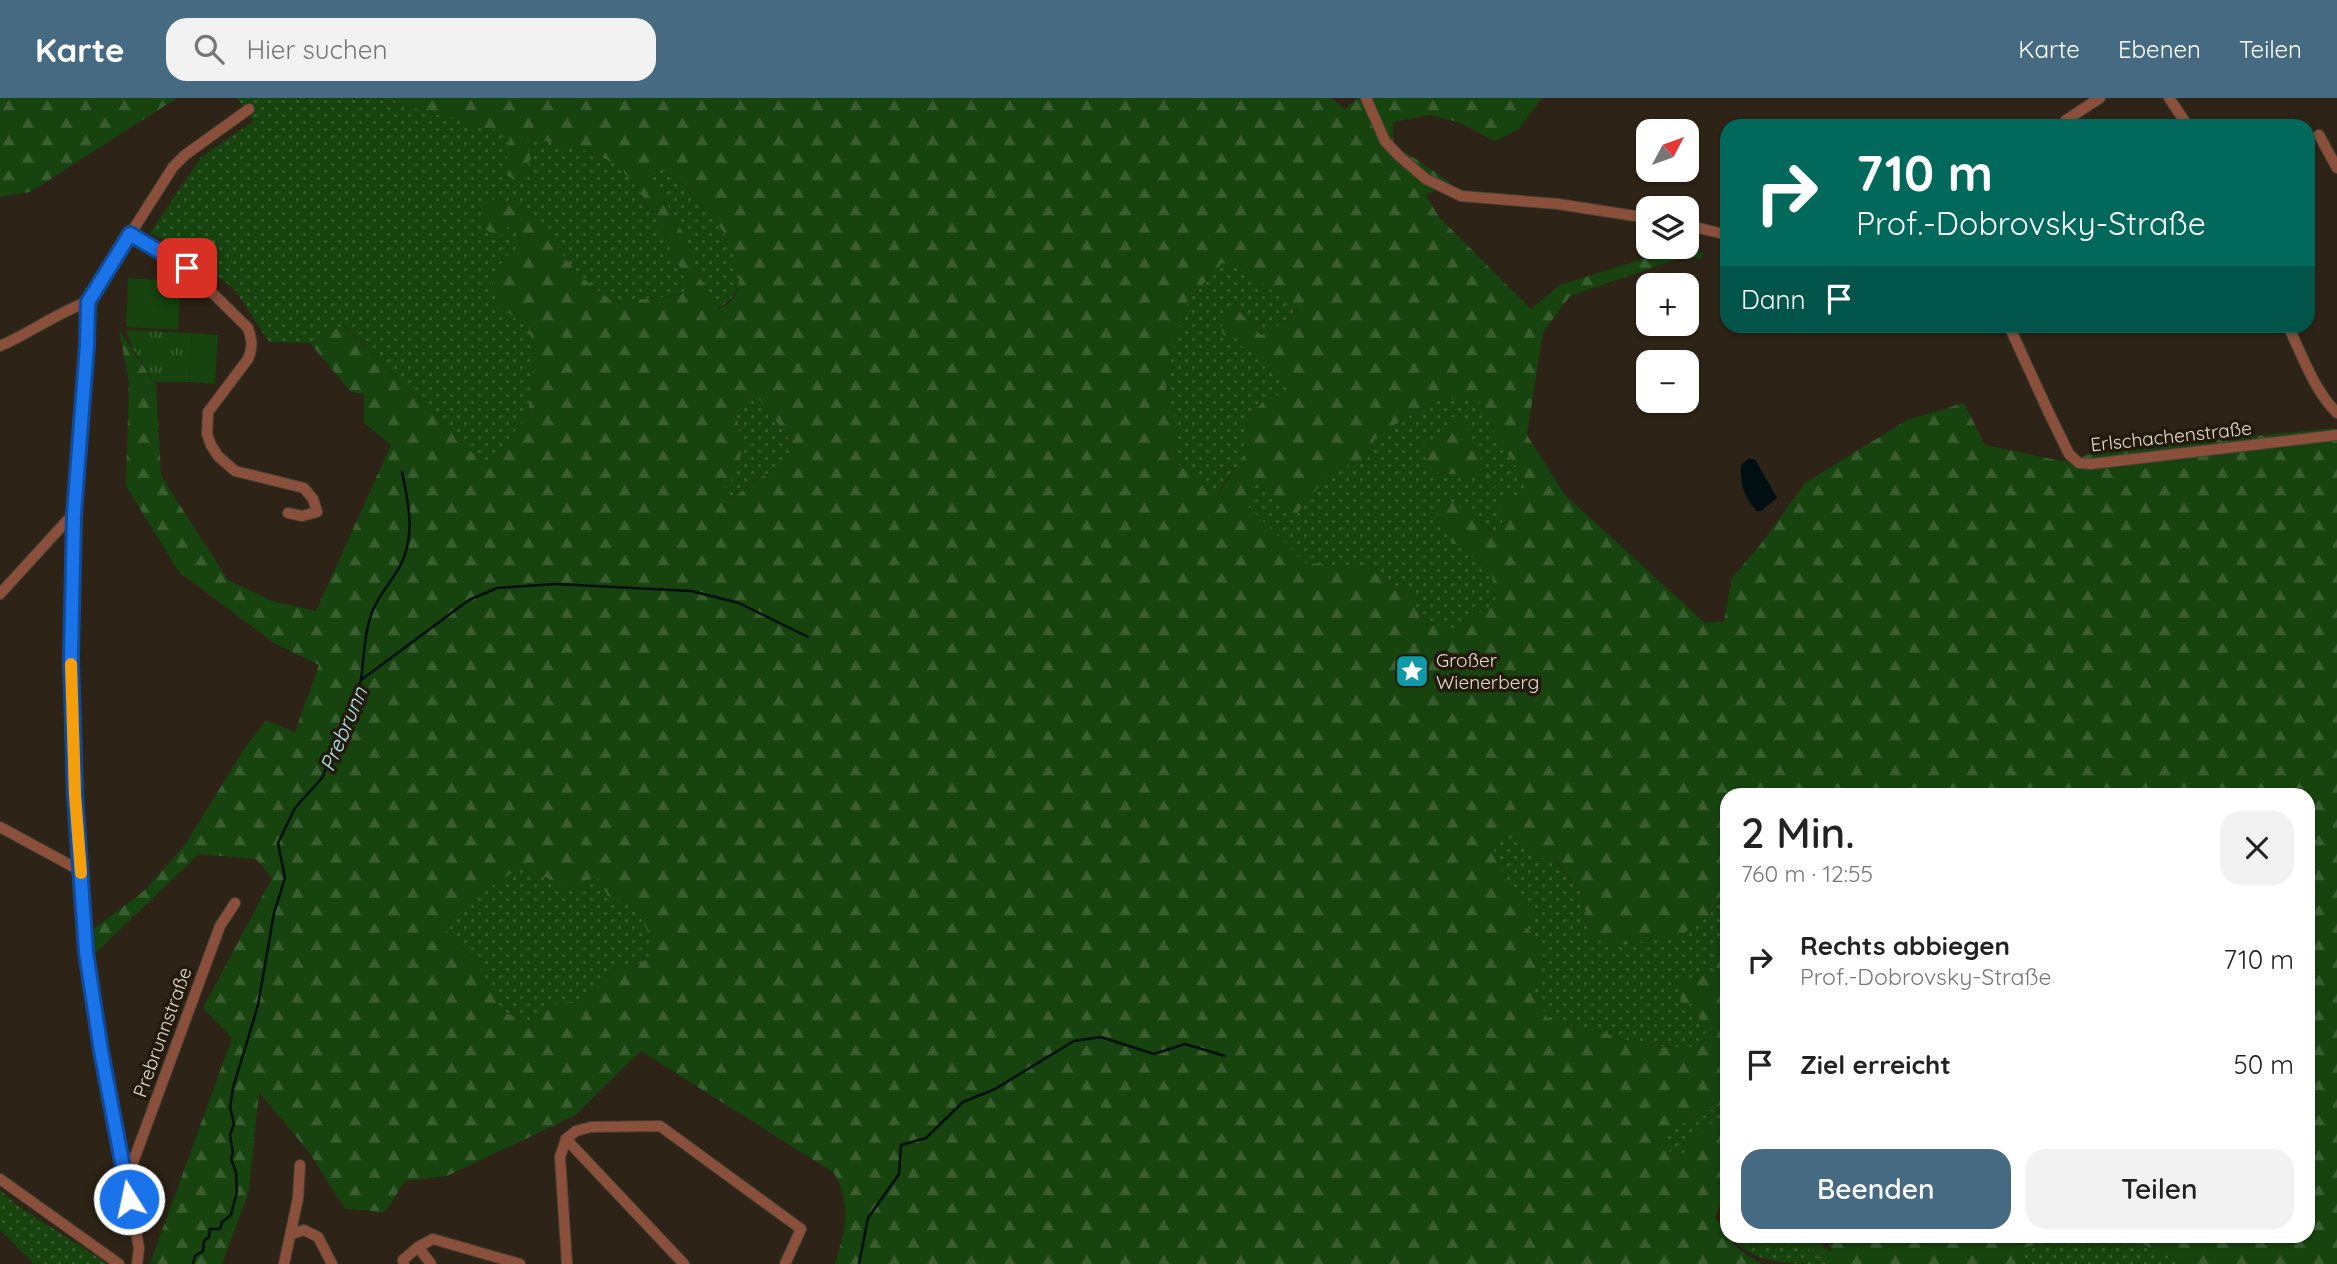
<!DOCTYPE html>
<html lang="de">
<head>
<meta charset="utf-8">
<style>
	body { margin:0; font-family:Quicksand,sans-serif; background:#f2f2f2; color:#222; height:100vh; display:flex; flex-direction:column; font-size:26px; white-space:nowrap }
	* { box-sizing:border-box; margin:0 }
	p { font-size:23px; color:#767676 }
	.icon { flex:none; width:38px; height:38px; fill:none; stroke:currentColor; stroke-width:2; stroke-linecap:round; stroke-linejoin:round }
	.map { position:relative; flex:1; overflow:hidden }
	.drawer { position:absolute; left:1720px; top:690px; width:595px; height:455px; display:flex; flex-direction:column; background:#fff; border-radius:21px; box-shadow:0 2px 5px #0004 }
	.drawer>* { flex:none }
	.hud { position:absolute; left:1720px; top:21px; width:595px; height:214px; border-radius:21px; box-shadow:0 2px 5px #0004; background:#00695c; color:#fff; overflow:hidden }
	.needle { width:46px; rotate:49deg }
	.fabs { position:absolute; left:1636px; top:21px; display:grid; gap:14px }
	.fabs a { display:grid; place-items:center; width:63px; height:63px; border-radius:14px; background:#fff; box-shadow:0 2px 5px #0004; font-size:35px }
	.pin { position:absolute; display:grid; place-items:center; width:60px; height:60px; color:#fff; margin:-30px; border-radius:14px; box-shadow:0 4px 10px #0006 }
	.me { position:absolute; width:77px; margin:-38px; rotate:350deg; stroke-linejoin:round; filter:drop-shadow(0 0 5px #0008) }
	.turn { display:flex; align-items:center; gap:24px; height:147px; padding:0 21px; font-size:32px }
	.turn .icon { width:91px; height:91px; stroke-width:2.5 }
	.turn b { display:block; font-size:49px; line-height:60px }
	.then { display:flex; align-items:center; height:66px; padding:0 21px; background:#0003; gap:14px; font-size:26px }
	.round { display:grid; place-items:center; flex:none; width:74px; height:74px; border-radius:21px; background:#f2f2f2 }
	.overview { display:flex; align-items:center; justify-content:space-between; height:119px; padding:0 21px }
	h1 { font-size:42px; font-weight:600; line-height:52px }
	.primary-button { display:flex; gap:14px; margin-top:auto; padding:14px 21px }
	.primary-button a { flex:1; height:80px; border-radius:21px; background:#466a81; color:#fff; font-size:28px; font-weight:600; line-height:80px; text-align:center }
	.primary-button a+a { background:#f2f2f2; color:#222 }
	ul { padding:0; list-style:none }
	li { display:flex; align-items:center; gap:21px; height:105px; padding:0 21px }
	li div { flex:1 }
	li b { display:block; font-size:26px }
	li em { font-style:normal }
	header { display:flex; align-items:center; gap:42px; box-sizing:border-box; height:98px; padding:0 35px; background:#466a81; color:#fff }
	header strong { font-size:33px }
	nav { display:flex; gap:38px; margin-inline-start:auto; font-size:24px }
	.search { width:490px; height:63px; background:#f2f2f2; display:flex; align-items:center; gap:18px; box-sizing:border-box; padding:0 24px; border-radius:21px; color:#767676; font-size:26px }
	.map>svg:first-child { display:block }
</style>
</head>
<body>
<header>
<strong>Karte</strong>
<div class="search"><svg class="icon" aria-label="search" viewBox="0 0 24 24"><circle cx="10" cy="10" r="6"/><path d="M15 15l6 6"/></svg>Hier suchen</div>
<nav><a>Karte</a><a>Ebenen</a><a>Teilen</a></nav>
</header>
<div class="map">
<svg width="2337" height="1166" viewBox="0 0 2337 1166">
	<defs>
		<pattern id="grass-dots" width="8" height="8" patternUnits="userSpaceOnUse" patternTransform="scale(1.75)"><rect width="8" height="8" fill="#16430e"/><path d="M2 2h.1M6 6h.1" fill="none" stroke="#385e30" stroke-width="1.8" stroke-linecap="round"/></pattern>
		<pattern id="forest-firs" width="22" height="20" patternUnits="userSpaceOnUse" patternTransform="scale(1.75)"><rect width="22" height="20" fill="#16430e"/><path d="M5 1l3.5 6h-7zM16 11l3.5 6h-7z" fill="#385e30"/></pattern>
		<pattern id="park-tufts" width="24" height="20" patternUnits="userSpaceOnUse" patternTransform="scale(1.75)"><rect width="24" height="20" fill="#16430e"/><path d="M3 7l-1-3M5 7V3M7 7l1-3M15 17l-1-3M17 17v-4M19 17l1-3" fill="none" stroke="#385e30"/></pattern>
	</defs>
	<rect width="100%" height="100%" fill="#2d2316"/>
	<g fill="url(#grass-dots)">
		<path d="M237 0H378L511 37 505 75 523 38C548 44 578 48 602 59 641 75 669 149 688 187L682 197 613 204C601 194 588 186 578 175 551 148 536 105 494 101L485 108V131L509 127 517 133 521 146 505 160 492 178 496 205 529 231 535 260 528 316 487 370 344 227 310 245 269 244 235 192 190 155 150 135 201 59 254 23Z"/>
		<path d="M650 66C663 73 676 80 687 90 705 106 742 153 741 178 740 193 729 204 717 212L696 173 687 142 648 72Z"/>
		<polygon points="1222,164 1239,167 1298,212 1280,227 1261,237 1249,226 1243,216 1238,238 1254,247 1259,265 1296,289 1287,299 1268,296 1248,323 1244,357 1217,397 1173,362 1178,337 1166,291 1172,253 1188,203"/>
		<polygon points="757,298 791,343 786,369 763,377 728,403 722,392 735,378 741,355 737,317 743,302"/>
		<path d="M1477 298 1500 345 1529 387 1523 400H1501L1469 338 1463 318 1452 320 1435 375C1451 377 1482 375 1494 389 1501 398 1501 416 1503 428L1494 434 1445 400 1451 443 1491 472 1496 506 1452 531 1422 524 1410 496 1366 470 1306 466 1246 407 1258 382 1296 417 1333 371 1366 363 1376 338 1435 303Z"/>
		<path d="M1502 740 1524 741 1532 758 1554 762 1582 795 1590 839 1708 819 1727 789V839L1716 846 1714 876 1679 883 1693 906 1708 941 1689 950 1642 947 1592 931 1550 923 1532 895C1544 862 1552 856 1525 828L1534 809 1508 788 1491 746Z"/>
		<polygon points="523,768 566,790 589,781 598,780 608,798 627,805 638,815 651,840 649,860 637,868 614,871 581,902 557,906 528,923 503,914 476,864 445,832 446,825 476,798"/>
		<path d="M1727 1001V1017L1695 1035 1683 1057 1670 1054 1664 1046V1038C1681 1021 1710 1018 1727 1001Z"/>
		<polygon points="0,1092 18,1108 108,1166 34,1166 0,1132"/>
		<path d="M1728 1138H1797L1812 1155 1826 1166C1783 1166 1757 1166 1728 1138Z"/>
		<polygon points="2046,1138 2126,1138 2184,1166 2027,1166 2020,1151 2036,1146"/>
	</g>
	<g fill="url(#forest-firs)" fill-rule="evenodd">
		<polygon points="0,0 177,0 30,94 0,99"/>
		<path d="M378 0H1331L1345 11 1358 0H1542L1518 32 1495 43 1458 24 1430 17 1393 24V46L1450 84 1426 97 1439 119 1531 211 1560 187 1687 147 1704 156 1700 161 1689 157 1570 198 1543 234 1527 337 1565 397 1705 525 1724 523 1732 480 1761 446 1805 385 1907 322 1964 305 1985 347 2061 363 2105 353 2333 330 2337 332V1166H2184L2126 1138H2308V696H1727V789L1708 819 1678 839 1612 848 1590 839 1582 795 1555 762 1532 758 1524 741 1502 740 1492 746 1508 788 1534 809 1525 828C1552 856 1544 862 1532 895L1550 923 1592 931 1642 947 1689 950 1708 941 1693 906H1681L1679 883 1713 876 1716 846 1727 839V1001C1710 1018 1681 1021 1664 1038V1046L1670 1054 1683 1057 1695 1035 1727 1017V1089L1715 1119 1739 1152 1762 1166H835C845 1134 852 1105 834 1075L641 953 574 1018 447 1078 405 1083 385 1114 345 1111 309 1054 259 994 249 1093 222 1166H150L232 940 203 910 272 780 256 761 199 756 90 860 88 835 144 793 185 747 244 651 266 622 295 634 319 567 274 545 179 474 126 388 129 283 119 232 156 287 161 378 228 482 272 503 316 513 391 347 364 325V296L351 294 310 245 343 227 487 369 528 316 535 260 529 231 496 205 492 178 505 160 521 146 517 133 509 128 499 140 485 131V108L494 101C537 105 551 148 578 175 588 186 601 194 613 204L681 197 688 187C669 149 642 76 602 59 581 49 547 44 524 38L531 59 525 78 516 83 505 76 510 37ZM650 67C663 73 677 80 687 90 711 112 758 171 731 203 728 206 722 209 718 212L696 173 687 142 648 72ZM1222 165 1239 167 1298 213 1280 227 1261 237C1251 228 1245 217 1235 210L1227 217V224L1221 228 1223 237 1238 238 1241 250 1253 247 1259 265 1295 289 1287 299 1268 296 1248 323 1244 357 1218 397 1173 362 1178 337 1166 291 1172 253 1188 203ZM757 298 791 343 786 369 764 377 728 403 722 392 736 378 741 355 737 317 743 302ZM1477 299 1500 345 1529 387 1523 400H1501L1469 338 1464 318 1452 319 1446 337 1418 348 1435 375C1451 377 1482 375 1494 389 1501 398 1501 416 1503 427L1494 434 1445 399 1435 411 1451 443 1491 472 1496 505 1452 531 1422 524 1410 496 1366 470 1306 465 1247 407 1258 383 1296 417 1333 371 1366 363 1376 338 1435 303ZM523 768 566 790 585 791 589 781H598L608 798 627 805 638 815 651 840 649 859 637 868 614 871 581 902 557 906 528 923 503 914 476 864 445 832 446 825 476 798Z"/>
		<polygon points="1797,1138 1817,1138 1824,1149 1832,1154 1824,1138 2046,1138 2036,1146 2020,1151 2027,1166 1826,1166 1812,1155"/>
	</g>
	<polygon fill="url(#park-tufts)" points="126,232 192,235 189,284 154,284 132,249"/>
	<g fill="#16430e">
		<polygon points="128,180 181,183 178,232 126,229"/>
		<polygon points="192,235 218,237 215,286 189,284"/>
	</g>
	<path fill="#000f12" d="M1748 361H1755L1777 400 1761 413H1757C1744 400 1740 386 1741 367Z"/>
	<g fill="none" stroke-linecap="round" stroke-linejoin="round">
		<g stroke="#000f12" stroke-width="2.5">
			<path d="M361 582C364 560 364 533 373 512 379 497 391 484 399 470 416 439 409 407 402 374"/>
			<polyline points="193,1166 195,1158 203,1153 204,1143 209,1139 210,1131 220,1131 222,1124 231,1117 237,1093 236,1074 231,1061 233,1055 230,1037 234,1026 230,1009 233,990 258,907 274,815 285,780 278,745 295,710 322,680 361,582 469,502 497,490 556,486 691,493 739,505 808,539"/>
			<polyline points="859,1166 868,1120 899,1076 901,1047 926,1040 963,1004 995,991 1074,943 1101,939 1154,956 1185,946 1225,958"/>
		</g>
		<g stroke="#4a4134" stroke-width="12">
			<g id="minor">
				<polyline points="1366,0 1385,43 1399,58 1426,81 1461,98 1558,106 1648,120"/>
				<polyline points="2169,0 2188,28"/>
				<polyline points="2062,28 2066,22 2100,0"/>
				<polyline points="2319,37 2337,70"/>
				<polyline points="1687,127 1727,137"/>
				<path d="M130 137 187 170 248 230C252 242 253 249 248 261L208 314 207 336 211 347 218 358 235 373 304 390 313 401 317 414 302 418 288 415"/>
				<polyline points="2009,228 2048,313 2069,356 2079,365 2091,366 2337,337"/>
				<path d="M2288 228C2302 257 2314 292 2337 315"/>
				<path d="M0 248C30 235 57 215 87 204"/>
				<polyline points="0,496 73,416"/>
				<polyline points="0,729 81,773"/>
				<polyline points="566,1041 684,1166"/>
				<polyline points="125,1076 132,1067 220,828 235,805"/>
				<polyline points="0,1081 119,1166"/>
				<polyline points="291,1136 304,1132 318,1139 332,1166"/>
				<polyline points="418,1149 431,1166"/>
				<polyline points="137,1166 139,1150 101,952 86,854 75,697 71,559 73,416 87,247 87,204 173,69 185,57 249,11"/>
				<polyline points="284,1166 298,1100 300,1067"/>
				<polyline points="404,1166 403,1162 418,1149 433,1141 520,1166"/>
				<polyline points="567,1166 560,1059 566,1041 576,1033 591,1029 660,1028 801,1131 785,1166"/>
			</g>
		</g>
		<use href="#minor" stroke="#8a503b" stroke-width="10"/>
	</g>
	<g fill="none" stroke-linecap="round" stroke-linejoin="round">
		<g stroke="#114b97" stroke-width="18">
			<polyline id="route" points="129,1101 101,953 86,854 75,697 71,559 74,416 87,247 88,204 130,136 187,170"/>
		</g>
		<use href="#route" stroke="#1a73e8" stroke-width="12"/>
		<polyline stroke="#f59e0b" stroke-width="12" points="71,566 75,697 81,775"/>
	</g>
	<defs>
		<g id="sight-square" transform="scale(1.75)"><rect x="-9" y="-9" width="18" height="18" rx="4" fill="#0f9aa8" stroke="#231a0c"/><path d="M0-6L1.8-2.2L6-1.7L2.9 1.2L3.7 5.4L0 3.3L-3.7 5.4L-2.9 1.2L-6-1.7L-1.8-2.2Z" fill="#fff"/></g>
	</defs>
	<g fill-rule="evenodd">
		<use href="#sight-square" x="1412" y="573"/>
	</g>
	<g text-anchor="middle" dominant-baseline="central" stroke-width="7" stroke-linejoin="round" paint-order="stroke">
		<g font-size="19" fill="#e3dcd3" stroke="#231a0c">
			<text transform="translate(2171 338) rotate(-6)">Erlschachenstraße</text>
			<text transform="translate(162 934) rotate(-70)">Prebrunnstraße</text>
		</g>
		<g font-size="19" fill="#e3dcd3" stroke="#231a0c" text-anchor="start">
			<text x="1436" y="562">Großer<tspan x="1436" dy="22">Wienerberg</tspan></text>
		</g>
		<g font-size="21" font-style="italic" fill="#b0edf7" stroke="#231a0c">
			<text transform="translate(343 631) rotate(-67)">Prebrunn</text>
		</g>
	</g>
</svg>
<div class="fabs">
<a><svg class="needle" viewBox="-14 -14 28 28"><path d="M0-13l5 13h-10z" fill="#e53935"/><path d="M0 13l5-13h-10z" fill="#767676"/></svg></a>
<a><svg class="icon" aria-label="layers" viewBox="0 0 24 24"><path d="M12 4l9 5-9 5-9-5zM3 14l9 5 9-5"/></svg></a>
<a>+</a>
<a>−</a>
</div>
<div class="pin" style="left:187px;top:170px;background:#d93025"><svg class="icon" aria-label="arrive" viewBox="0 0 24 24"><path d="M6 21V4h12l-3 4 3 4H6"/></svg></div>
<svg class="me" style="left:129px;top:1101px" viewBox="-20 -20 40 40"><circle r="17" fill="#1a73e8" stroke="#fff" stroke-width="3"/><path d="M0-11L8 9 0 5-8 9z" fill="#fff"/></svg>
<div class="hud">
<div class="turn"><svg class="icon" aria-label="right" viewBox="0 0 24 24"><path d="M7 20v-9h11M14 6l5 5-5 5"/></svg><div><b>710 m</b>Prof.-Dobrovsky-Straße</div></div>
<div class="then">Dann<svg class="icon" aria-label="arrive" viewBox="0 0 24 24"><path d="M6 21V4h12l-3 4 3 4H6"/></svg></div>
</div>
<section class="drawer">
<div class="overview"><div><h1>2 Min.</h1><p>760 m · 12:55</p></div><a class="round"><svg class="icon" aria-label="close" viewBox="0 0 24 24"><path d="M6 6l12 12M18 6L6 18"/></svg></a></div>
<ul>
<li><svg class="icon" aria-label="right" viewBox="0 0 24 24"><path d="M7 20v-9h11M14 6l5 5-5 5"/></svg><div><b>Rechts abbiegen</b><p>Prof.-Dobrovsky-Straße</p></div><em>710 m</em></li>
<li><svg class="icon" aria-label="arrive" viewBox="0 0 24 24"><path d="M6 21V4h12l-3 4 3 4H6"/></svg><div><b>Ziel erreicht</b></div><em>50 m</em></li>
</ul>
<div class="primary-button"><a>Beenden</a><a>Teilen</a></div>
</section>
</div>
</body>
</html>
